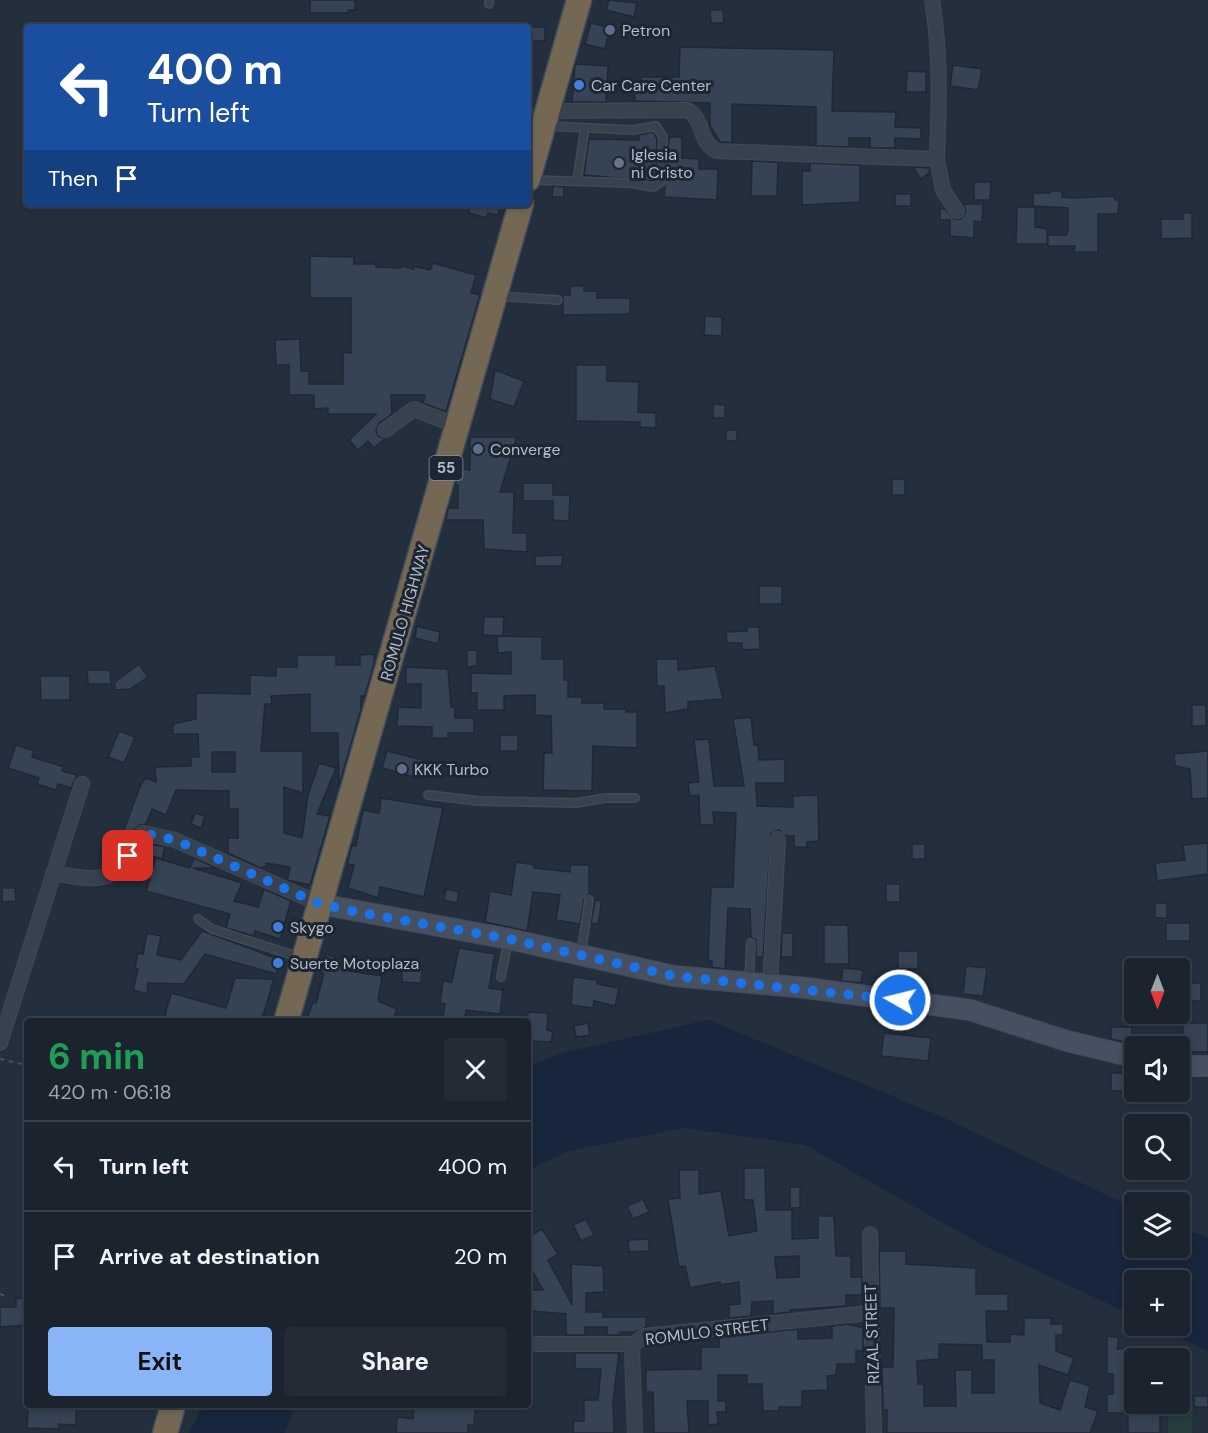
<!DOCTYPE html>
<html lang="en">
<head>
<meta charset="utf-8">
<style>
	body { margin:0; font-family:"DM Sans",sans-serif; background:#242b36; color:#f1f3f6; height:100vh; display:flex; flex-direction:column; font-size:22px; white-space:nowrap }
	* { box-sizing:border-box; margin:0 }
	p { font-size:20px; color:#a0a4aa }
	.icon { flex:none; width:33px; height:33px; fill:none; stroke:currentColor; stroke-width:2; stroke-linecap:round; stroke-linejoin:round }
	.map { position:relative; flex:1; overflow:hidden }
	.details { position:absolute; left:24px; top:1018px; width:507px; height:390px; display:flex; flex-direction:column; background:#1b232e; border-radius:6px; box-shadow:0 3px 9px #0003,0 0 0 2px #39404a }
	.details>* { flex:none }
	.top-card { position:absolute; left:24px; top:24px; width:507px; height:183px; border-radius:6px; box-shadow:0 3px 9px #0003,0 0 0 2px #39404a; background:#1a4fa0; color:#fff; overflow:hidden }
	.needle { width:39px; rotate:180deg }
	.controls { position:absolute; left:1124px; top:958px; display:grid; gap:12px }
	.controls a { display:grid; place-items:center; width:66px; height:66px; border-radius:6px; background:#1b232e; box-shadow:0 3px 9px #0003,0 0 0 2px #39404a; font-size:30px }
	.pin { position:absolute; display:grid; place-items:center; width:51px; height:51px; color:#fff; margin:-26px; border-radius:12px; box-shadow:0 3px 9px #0006 }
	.me { position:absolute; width:66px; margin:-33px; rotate:278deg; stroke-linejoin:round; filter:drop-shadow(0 0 4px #0008) }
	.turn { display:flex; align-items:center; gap:21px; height:126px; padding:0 24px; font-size:27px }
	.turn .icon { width:78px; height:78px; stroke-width:2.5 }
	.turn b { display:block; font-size:42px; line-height:51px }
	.then { display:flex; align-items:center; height:57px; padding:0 24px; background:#0003; gap:12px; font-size:22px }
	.round { display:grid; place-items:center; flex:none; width:63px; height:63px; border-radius:6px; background:#242b36 }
	.summary { display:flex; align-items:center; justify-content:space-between; height:102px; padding:0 24px }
	h1 { font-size:36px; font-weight:700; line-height:45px; color:#1e9e55 }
	.button { display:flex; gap:12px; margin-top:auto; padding:12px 24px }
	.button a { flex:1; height:69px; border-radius:6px; background:#8ab4f8; color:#111; font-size:24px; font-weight:700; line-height:69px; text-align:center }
	.button a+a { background:#242b36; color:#f1f3f6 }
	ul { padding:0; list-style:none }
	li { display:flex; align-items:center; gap:18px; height:90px; padding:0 24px; border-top:2px solid #39404a }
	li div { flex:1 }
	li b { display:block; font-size:22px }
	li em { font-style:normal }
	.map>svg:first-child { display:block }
</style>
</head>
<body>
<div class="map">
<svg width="1208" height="1433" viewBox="0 0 1208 1433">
	<rect width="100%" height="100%" fill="#242f3e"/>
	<polygon fill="#263c3f" points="1179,1400 1193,1400 1192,1433 1168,1433 1168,1404 1179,1404"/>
	<g fill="#17263c">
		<polygon points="708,1020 938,1115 1134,1208 1134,1248 1179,1248 1179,1228 1208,1237 1208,1351 1155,1326 1179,1326 1179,1281 1134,1281 1134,1316 984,1246 805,1145 684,1128 569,1151 528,1170 528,1066 562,1053"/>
		<polygon points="203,1406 295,1406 285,1433 189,1433"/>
	</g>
	<g fill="#364354" stroke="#1f2835" stroke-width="1.5" fill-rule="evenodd">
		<polygon points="310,0 355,0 355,10 348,10 348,13 310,13"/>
		<polygon points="609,0 637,3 634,17 606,10"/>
		<polygon points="710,10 723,10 724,23 711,23"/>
		<polygon points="591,23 610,28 605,49 585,44"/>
		<rect x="528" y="27" width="17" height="14"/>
		<polygon points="680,47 834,50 832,111 896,112 895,127 921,128 921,139 895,138 895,148 870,148 870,138 849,138 849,147 816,146 816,107 732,104 732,143 720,142 710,126 710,103 635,101 634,84 641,84 641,77 679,77"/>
		<polygon points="575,64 608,66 606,102 572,102"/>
		<polygon points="953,65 982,69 978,90 950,86"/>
		<polygon points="907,71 926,72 926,92 906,92"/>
		<polygon points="653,132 657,139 656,179 653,181 584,175 589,139 639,140 639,135"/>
		<polygon points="669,137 682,137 682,158 699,159 699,169 718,169 717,200 664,197"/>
		<polygon points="752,161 778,162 777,196 751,196"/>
		<polygon points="810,163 860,165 860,202 802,205 802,171 810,171"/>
		<polygon points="916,167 929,168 930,172 921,179 914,169"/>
		<polygon points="974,182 991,182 990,200 974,200"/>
		<polygon points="553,186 564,187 564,197 552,197"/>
		<polygon points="1050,191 1062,191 1062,197 1072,198 1114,196 1115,200 1119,200 1118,214 1098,214 1098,252 1074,252 1075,246 1048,246 1048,235 1066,235 1068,231 1068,208 1033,206 1033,193 1050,193"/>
		<rect x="895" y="194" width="16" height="12"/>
		<polygon points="469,204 501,204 498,215 488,213 486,218 469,213"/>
		<polygon points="963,204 983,204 982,222 974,221 974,238 950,236 950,220 940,220 940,209 945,209 954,219 961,219 966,211"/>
		<polygon points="1017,207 1035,207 1035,227 1047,229 1047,244 1016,244"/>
		<polygon points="1183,213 1192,213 1192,238 1161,239 1161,219 1183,219"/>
		<polygon points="310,256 354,257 354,264 376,264 376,267 401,268 402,266 414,269 414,266 430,270 433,263 476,275 471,293 480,295 446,412 423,403 425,395 391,395 392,414 379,423 376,430 378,436 385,439 374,448 368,441 358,450 349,440 376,414 328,414 328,408 314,409 314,395 289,395 289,365 276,365 275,340 300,339 301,371 309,371 309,384 343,384 343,352 351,353 351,298 310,298"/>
		<polygon points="570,286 584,286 584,291 597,291 597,298 630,298 630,314 563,315 563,295 570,295"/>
		<polygon points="705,316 722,317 722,336 704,335"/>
		<polygon points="576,365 607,365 607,381 639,382 638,412 656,413 656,428 640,427 640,422 576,421"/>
		<polygon points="495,370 524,381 514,407 490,399"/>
		<polygon points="713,404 725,405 725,418 713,418"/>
		<rect x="726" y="430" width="11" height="11"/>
		<polygon points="470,437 517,437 500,492 514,492 513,533 527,533 527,552 484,549 483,520 446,520 448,508 458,508 458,485 455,485 460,469 470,470"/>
		<rect x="892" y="479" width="13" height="16"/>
		<polygon points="523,483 553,483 553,495 570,495 569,521 553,520 553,501 523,501"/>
		<polygon points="563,555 562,566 535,566 535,556"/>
		<rect x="759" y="586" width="23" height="18"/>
		<polygon points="484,617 504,617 503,636 483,635"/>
		<polygon points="417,626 440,632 438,644 415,638"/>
		<polygon points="747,627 759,627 760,649 742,650 742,643 727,643 726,632 747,631"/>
		<polygon points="497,636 542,637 542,659 564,659 564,680 568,680 568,697 582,697 582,703 604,703 604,709 626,709 626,712 637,712 637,748 593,746 592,791 543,790 544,753 552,753 551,716 535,715 535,695 504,696 504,710 477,710 477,693 471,693 471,673 511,674 511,652 498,653"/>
		<polygon points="467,650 477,650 477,666 467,667"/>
		<path d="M374 654V664L365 696H361V709L339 786 338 733H310V694L271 696 272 704H265L261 751H303V793L284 787V833L302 838 308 795 319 763 336 768 317 814 330 816 310 885 287 880 290 867 266 863 267 866 261 868 228 853V838H238V809H229V791L176 790 166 815 152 809 146 824 140 825 131 833 124 830 141 784 146 778 156 782 155 767 191 766V757H199L198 734H173V724L196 719V693L250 694V675L276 676V667H297V655H336V665H360V655ZM212 752H235V772H212Z"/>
		<polygon points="656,659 678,659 678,670 715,666 723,699 688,702 688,709 665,713 664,686 657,686"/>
		<polygon points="139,664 148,677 130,689 115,690 115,682"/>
		<polygon points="406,667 448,669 451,707 455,707 455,718 474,718 474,733 448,733 448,738 432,738 432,727 397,726 398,707 421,708 421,684 406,684"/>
		<polygon points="87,670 110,670 111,684 88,684"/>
		<polygon points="40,676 70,676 70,700 41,700"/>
		<rect x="1192" y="705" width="14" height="21"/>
		<polygon points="751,717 754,745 758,745 759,760 785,759 785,783 756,783 757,806 793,807 793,796 818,795 819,841 807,842 807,847 794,847 794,836 786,836 779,830 771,834 763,957 756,957 756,940 751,937 750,909 728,908 725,969 712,967 712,961 708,960 711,887 733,887 736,813 713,812 714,825 700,825 699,795 690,796 688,783 699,782 694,740 709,739 714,786 744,786 733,719"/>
		<polygon points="119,731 135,737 124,763 108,757"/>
		<rect x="500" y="735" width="18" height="16"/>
		<polygon points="16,745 34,751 32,757 64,767 62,771 77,775 71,788 58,784 56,790 37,784 39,778 8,768"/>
		<polygon points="387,751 430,762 425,780 382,768"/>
		<polygon points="1208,751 1208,798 1192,799 1190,769 1175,766 1174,754"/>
		<polygon points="381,798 443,808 424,897 380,887 378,898 348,888 354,865 347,864 352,845 356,846 363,810 379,813"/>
		<polygon points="195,813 205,816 201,828 191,824"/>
		<polygon points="1208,843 1208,874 1157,881 1155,863 1185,860 1183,845"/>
		<polygon points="149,844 165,847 162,859 146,854"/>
		<rect x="912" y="844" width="13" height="15"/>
		<polygon points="156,858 190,868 194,858 216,868 193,868 242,883 234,901 258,907 264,889 291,901 280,939 255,931 254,936 226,928 230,914 146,891"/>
		<polygon points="516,862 535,865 534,868 570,872 570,865 589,865 589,894 584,899 580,924 556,920 560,895 533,892 527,931 485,922 490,891 511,895"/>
		<rect x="886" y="884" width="14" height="18"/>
		<polygon points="2,888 15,888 16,901 2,902"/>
		<polygon points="446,889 459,892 457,903 444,900"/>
		<polygon points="595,900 602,901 598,924 591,923"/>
		<rect x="1155" y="903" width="12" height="15"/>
		<rect x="1166" y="923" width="24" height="18"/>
		<polygon points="824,925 848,925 849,964 824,964"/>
		<polygon points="202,931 281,960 276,974 205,954 184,984 148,983 147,994 133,990 138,969 135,969 138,953 143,954 147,933 161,936 157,955 181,960"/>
		<polygon points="782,933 793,933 793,957 781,957"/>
		<polygon points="459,948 495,954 489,988 503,990 500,1014 466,1010 464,1022 442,1022 445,1004 440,1003 443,981 452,982"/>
		<rect x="898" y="951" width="20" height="18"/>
		<polygon points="326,954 351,963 348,971 382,976 378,1001 397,1009 392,1022 326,1022 308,1016 313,1002 316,1003 324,974 320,972"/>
		<polygon points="402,966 422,966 421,983 402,982"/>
		<polygon points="966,966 987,968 983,996 963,994"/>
		<polygon points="843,968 863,970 861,983 841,981"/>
		<polygon points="573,977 597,980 597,984 619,988 615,1006 594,1001 593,1008 571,1005"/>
		<polygon points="235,978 274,979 261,1022 167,1022 164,1019 171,993 226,1008"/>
		<rect x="1179" y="983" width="22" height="18"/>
		<polygon points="528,1012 548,1013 547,1030 553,1032 551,1042 528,1041"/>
		<polygon points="588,1023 590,1035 576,1037 574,1026"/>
		<rect x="1183" y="1023" width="25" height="29"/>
		<polygon points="1111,1027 1132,1027 1132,1044 1111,1039"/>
		<polygon points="884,1033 931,1038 928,1061 881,1056"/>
		<rect x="1111" y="1073" width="16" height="18"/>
		<path d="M744 1168H765L766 1210H792V1239L818 1238V1216H834L836 1256H851V1277H862V1295H846V1306L790 1310V1312L773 1314V1301L752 1302 751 1316 729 1318V1305L740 1304 739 1282 720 1285V1282L690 1288 685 1266 679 1267 668 1199 680 1198 679 1170H699V1194L721 1191 729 1236 757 1231 753 1200H744ZM799 1256V1277L777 1278 775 1257Z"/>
		<rect x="790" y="1187" width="10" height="21"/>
		<polygon points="643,1199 649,1212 633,1219 627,1206"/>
		<polygon points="586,1219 594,1235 581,1241 573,1225"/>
		<polygon points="542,1229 558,1254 548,1260 572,1305 571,1264 603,1266 604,1292 586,1293 586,1312 603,1312 603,1317 646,1317 646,1327 635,1332 620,1332 620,1335 607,1335 607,1327 585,1327 585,1335 566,1335 566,1314 531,1311 531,1290 543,1290 528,1263 528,1237"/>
		<polygon points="649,1239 649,1251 629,1252 628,1240"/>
		<path d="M879 1251H906V1264L976 1268V1294H1008V1311H986L987 1342H1010V1334L1024 1335V1318H1051V1324H1063V1335H1056V1351L1074 1358 1068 1375 1039 1365 1040 1403 1060 1410 1070 1380 1090 1386 1085 1407 1098 1411 1090 1433H887V1410H883L882 1367H893L894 1308H880ZM939 1344 982 1345V1360H994V1393H972V1370H955L956 1406H924V1384H918L917 1361 939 1359Z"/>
		<polygon points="16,1298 27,1299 27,1325 0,1327 0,1307 16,1307"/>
		<polygon points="847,1324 863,1328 863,1351 856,1351 856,1364 837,1364 836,1375 827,1376 828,1390 802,1391 802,1407 779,1407 779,1411 763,1411 762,1384 747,1384 747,1375 718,1375 718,1401 726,1401 726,1412 717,1412 718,1424 708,1425 708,1401 687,1401 689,1433 654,1433 653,1392 646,1392 646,1370 701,1369 701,1347 719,1347 719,1337 798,1329 798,1339 832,1338 832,1326"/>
		<polygon points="1107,1336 1119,1338 1117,1349 1130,1349 1133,1404 1163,1404 1164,1414 1160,1414 1160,1433 1128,1433 1128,1413 1107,1413 1107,1394 1113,1394 1113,1374 1107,1374"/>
		<polygon points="575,1353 619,1353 613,1401 614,1433 573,1433 574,1421 584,1421 584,1400 598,1400 601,1369 575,1369"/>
		<rect x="1179" y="1371" width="12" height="25"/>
		<rect x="1194" y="1396" width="14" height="11"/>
		<polygon points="414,1406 475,1406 474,1425 468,1425 468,1433 396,1433 397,1417 413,1419"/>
		<polygon points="28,1407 76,1409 76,1425 59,1424 59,1429 27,1428"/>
	</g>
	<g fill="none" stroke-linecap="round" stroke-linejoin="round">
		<g stroke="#414a57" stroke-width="10">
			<g id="lane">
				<polyline points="489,4 489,0"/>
				<polyline points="533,180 631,183 653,187 661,182 663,137 656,126 633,130 548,126"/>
				<polyline points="577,181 585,128"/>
				<polyline points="498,296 558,300"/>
				<polyline points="428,795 479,801 576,803 605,798 635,798"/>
				<polyline points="198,919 212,929 299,957"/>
				<polyline points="581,954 589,900"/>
				<polyline points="501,977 508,941"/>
				<polyline points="749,981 751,943"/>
			</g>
		</g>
		<g stroke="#414a57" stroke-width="16">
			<g id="street">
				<path d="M932 0C941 53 939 105 937 159"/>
				<path d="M547 111 687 110C705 119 698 143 717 151L937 159 943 190 957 211"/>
				<polyline points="385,430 414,409 458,426"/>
				<path d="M53 873C79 877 108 887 124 861 131 851 134 842 143 833L175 840 320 904"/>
				<polyline points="770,985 778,839"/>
				<polyline points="0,1043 82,784"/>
				<polyline points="870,1234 874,1433"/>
				<polyline points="536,1344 634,1344"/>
				<polyline points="635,1433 632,1349 634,1344 644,1336 870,1313"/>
			</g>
		</g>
		<g stroke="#414a57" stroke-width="22">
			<g id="secondary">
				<polyline points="320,904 509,939 674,976 807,988 970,1010 1067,1041 1134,1057"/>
				<polyline points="1179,1066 1208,1066"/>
			</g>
		</g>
		<g stroke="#434c59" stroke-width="27">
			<g id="highway">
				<polyline points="528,179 579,0"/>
				<polyline points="286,1022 521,204"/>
				<polyline points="165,1433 173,1406"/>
			</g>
		</g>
		<g stroke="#3f5557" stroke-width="2" stroke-dasharray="4.5 4.5" stroke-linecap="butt">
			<polyline points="0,1059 27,1065"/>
			<polyline points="0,1294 5,1296"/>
		</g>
		<use href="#lane" stroke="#38414e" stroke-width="7"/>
		<use href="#street" stroke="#38414e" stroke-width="14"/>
		<use href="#secondary" stroke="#465061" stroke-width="20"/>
		<use href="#highway" stroke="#746855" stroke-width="24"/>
	</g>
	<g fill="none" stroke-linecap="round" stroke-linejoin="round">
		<polyline stroke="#1a73e8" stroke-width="10" stroke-dasharray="0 18" points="128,856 142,833 175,840 320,904 362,913 509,939 674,976 900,1000"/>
	</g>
	<g fill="#5c6f8a" stroke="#1d2633" stroke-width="2">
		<circle cx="610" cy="30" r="6"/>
		<circle cx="478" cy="449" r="6"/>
		<circle cx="402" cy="769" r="6"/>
	</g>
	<g fill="#3f7fe0" stroke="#1d2633" stroke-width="2">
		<circle cx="579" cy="85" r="6"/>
		<circle cx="278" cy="927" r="6"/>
		<circle cx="278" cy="963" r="6"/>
	</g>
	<circle fill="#6b7280" stroke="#1d2633" stroke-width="2" cx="619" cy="163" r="6"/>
	<g text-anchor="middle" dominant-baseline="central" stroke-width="6" stroke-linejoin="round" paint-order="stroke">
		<rect fill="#1d2633" stroke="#878f9c" stroke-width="1.5" x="429.5" y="456" width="33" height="24" rx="4.5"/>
		<g font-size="15" font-weight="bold" fill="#b4bcc9">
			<text x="446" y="468">55</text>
		</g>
		<g font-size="16" fill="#b4bcc9" stroke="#1d2633" text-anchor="start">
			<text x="622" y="30">Petron</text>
			<text x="591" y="85">Car Care Center</text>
			<text x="631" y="154">Iglesia<tspan x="631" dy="18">ni Cristo</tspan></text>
			<text x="490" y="449">Converge</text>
			<text x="414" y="769">KKK Turbo</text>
			<text x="290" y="927">Skygo</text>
			<text x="290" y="963">Suerte Motoplaza</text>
		</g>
		<g font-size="16" fill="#b4bcc9" stroke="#1d2633">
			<text transform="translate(405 613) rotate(-74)">ROMULO HIGHWAY</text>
			<text transform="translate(707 1332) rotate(-7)">ROMULO STREET</text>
			<text transform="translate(872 1334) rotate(-92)">RIZAL STREET</text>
		</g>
	</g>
</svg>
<div class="controls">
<a><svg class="needle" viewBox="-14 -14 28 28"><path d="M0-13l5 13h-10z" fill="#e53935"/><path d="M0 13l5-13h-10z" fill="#a0a4aa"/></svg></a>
<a><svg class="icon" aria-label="sound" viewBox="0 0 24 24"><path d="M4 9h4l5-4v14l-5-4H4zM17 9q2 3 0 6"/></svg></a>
<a><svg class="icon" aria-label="search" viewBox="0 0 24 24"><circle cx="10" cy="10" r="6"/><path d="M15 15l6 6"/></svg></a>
<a><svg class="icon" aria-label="layers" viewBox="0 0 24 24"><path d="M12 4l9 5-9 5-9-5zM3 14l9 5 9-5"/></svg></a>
<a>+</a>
<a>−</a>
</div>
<div class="pin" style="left:128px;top:856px;background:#d93025"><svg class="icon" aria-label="arrive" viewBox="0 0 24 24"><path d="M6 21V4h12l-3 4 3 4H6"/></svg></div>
<svg class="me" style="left:900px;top:1000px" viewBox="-20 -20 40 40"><circle r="17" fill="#1a73e8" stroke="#fff" stroke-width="3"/><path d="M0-11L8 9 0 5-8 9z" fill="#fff"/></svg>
<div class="top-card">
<div class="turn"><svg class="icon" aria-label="left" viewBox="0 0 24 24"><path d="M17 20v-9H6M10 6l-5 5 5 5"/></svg><div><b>400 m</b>Turn left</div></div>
<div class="then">Then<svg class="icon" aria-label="arrive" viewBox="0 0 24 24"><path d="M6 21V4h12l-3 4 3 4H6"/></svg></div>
</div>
<section class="details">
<div class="summary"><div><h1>6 min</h1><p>420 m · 06:18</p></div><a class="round"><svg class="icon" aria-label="close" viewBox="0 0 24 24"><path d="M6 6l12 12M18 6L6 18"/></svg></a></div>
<ul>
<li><svg class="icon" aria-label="left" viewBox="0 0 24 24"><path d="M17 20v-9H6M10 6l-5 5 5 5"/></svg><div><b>Turn left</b></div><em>400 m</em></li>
<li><svg class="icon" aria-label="arrive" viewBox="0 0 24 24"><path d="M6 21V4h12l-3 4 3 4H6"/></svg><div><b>Arrive at destination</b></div><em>20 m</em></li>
</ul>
<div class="button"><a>Exit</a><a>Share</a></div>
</section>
</div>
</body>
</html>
